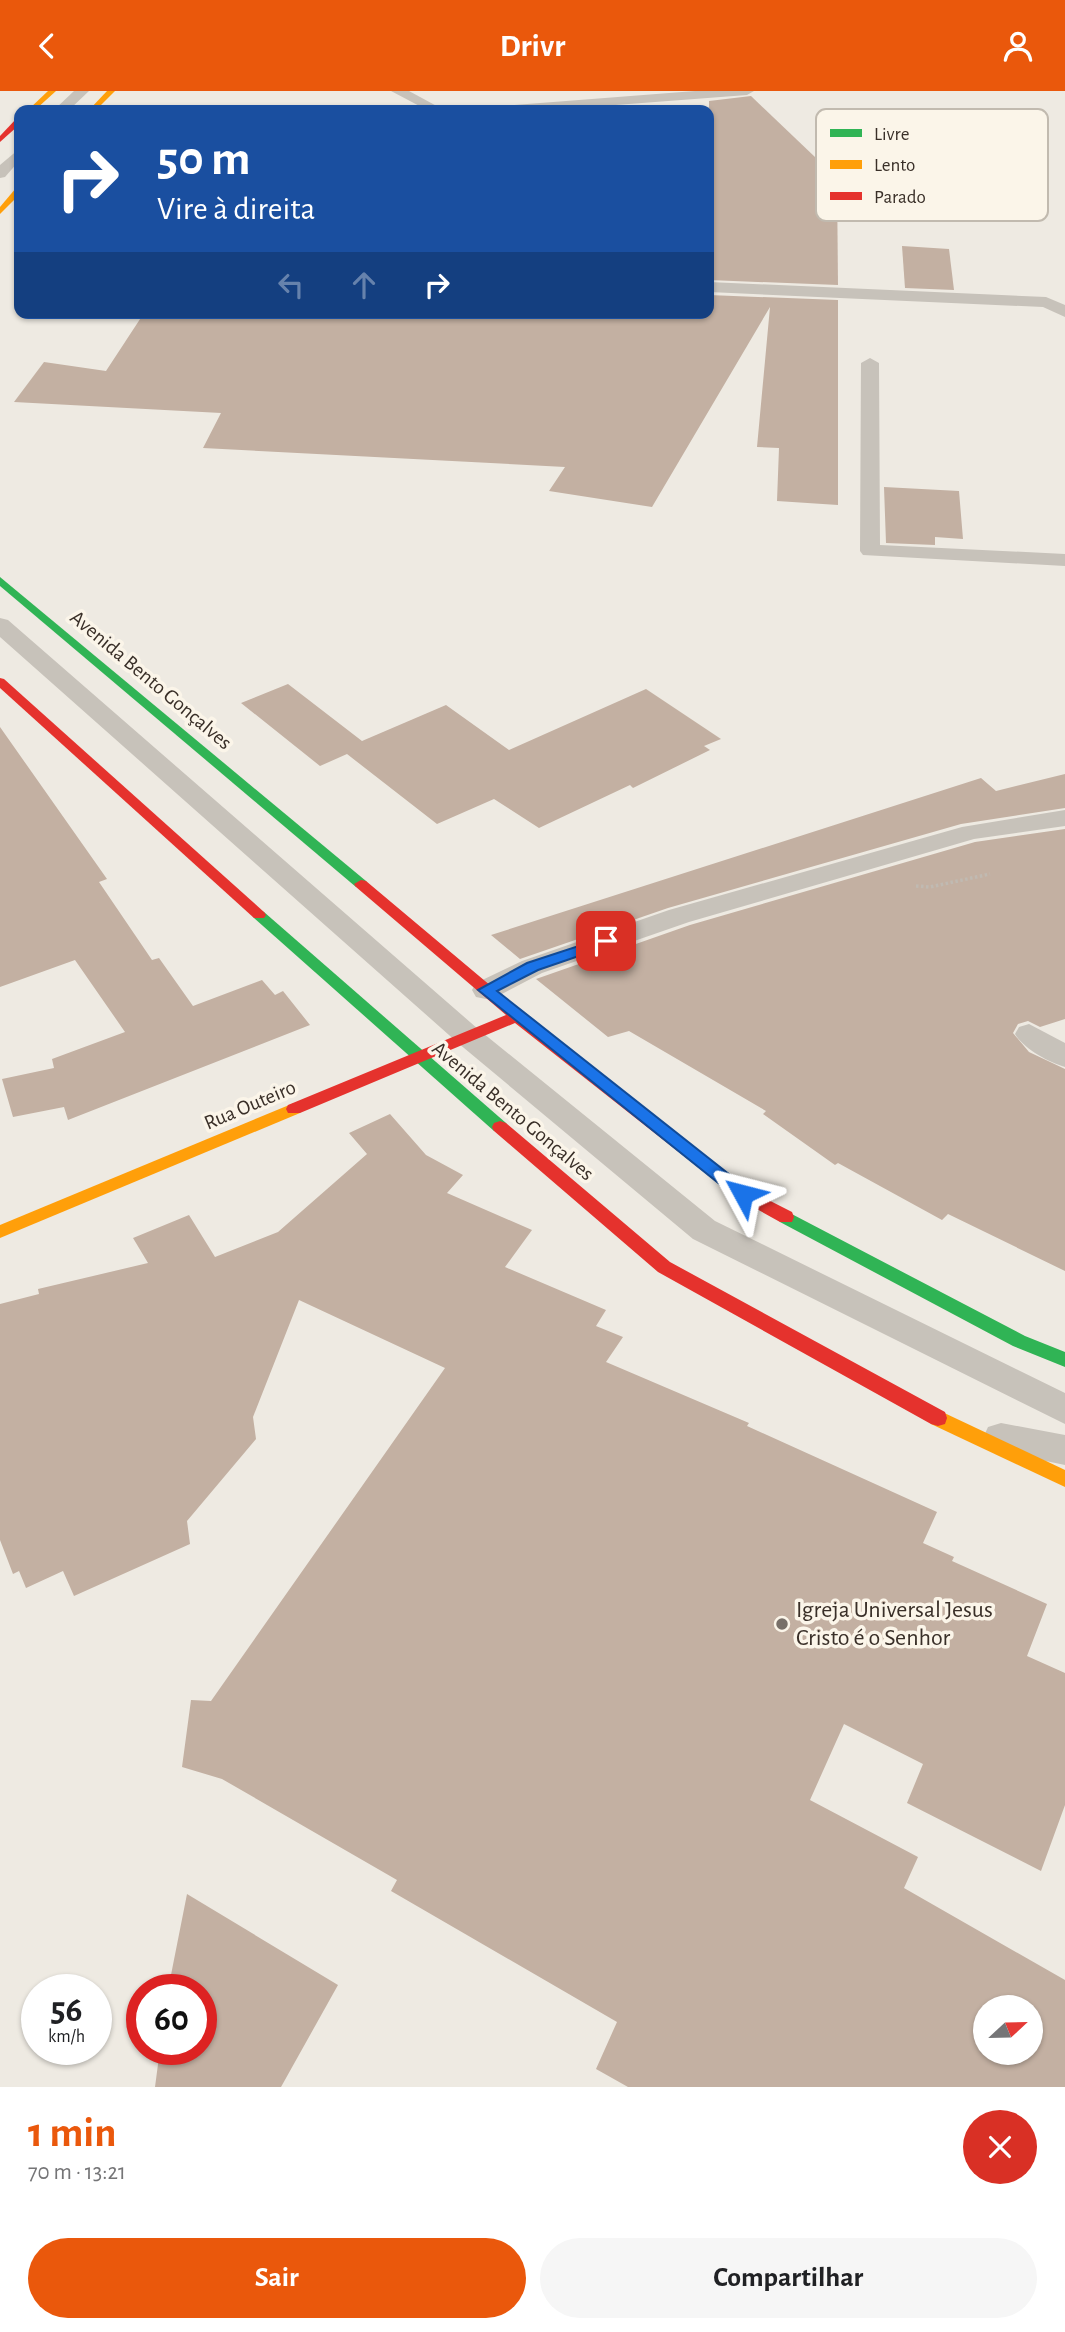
<!DOCTYPE html>
<html lang="pt">
<head>
<meta charset="utf-8">
<style>
	body { margin:0; font-family:"Alegreya Sans",sans-serif; background:#f6f6f6; color:#202124; height:100vh; display:flex; flex-direction:column; font-size:26px; white-space:nowrap }
	* { box-sizing:border-box; margin:0 }
	p { font-size:23px; color:#757577 }
	.icon { flex:none; width:38px; height:38px; fill:none; stroke:currentColor; stroke-width:2; stroke-linecap:round; stroke-linejoin:round }
	.map { position:relative; height:1996px; overflow:hidden }
	.side { display:flex; flex-direction:column; background:#fff; flex:1 }
	.side>* { flex:none }
	.banner { position:absolute; left:14px; top:14px; width:700px; height:214px; border-radius:14px; box-shadow:0 2px 5px #0004; background:#1a4fa0; color:#fff; overflow:hidden }
	.needle { width:46px; rotate:68deg }
	.fabs { position:absolute; left:973px; top:1904px; display:grid; gap:14px }
	.fabs a { display:grid; place-items:center; width:70px; height:70px; border-radius:50%; background:#fff; box-shadow:0 2px 5px #0004; font-size:35px }
	.speed { position:absolute; left:21px; top:1883px; display:flex; gap:14px; font-size:35px; font-weight:700; text-align:center }
	.speed>* { display:grid; place-content:center; width:91px; height:91px; border-radius:50%; background:#fff; box-shadow:0 2px 5px #0004; line-height:1 }
	.speed small { font-size:18px; font-weight:400 }
	.speed .limit { border:10px solid #d22; background:#fff; color:#111 }
	.pin { position:absolute; display:grid; place-items:center; width:60px; height:60px; color:#fff; margin:-30px; border-radius:14px; box-shadow:0 4px 10px #0006 }
	.me { position:absolute; width:77px; margin:-38px; rotate:308deg; stroke-linejoin:round; filter:drop-shadow(0 0 5px #0008) }
	.turn { display:flex; align-items:center; gap:24px; height:147px; padding:0 28px; font-size:32px }
	.turn .icon { width:91px; height:91px; stroke-width:2.5 }
	.turn b { display:block; font-size:49px; line-height:60px }
	.lanes { display:flex; align-items:center; height:66px; padding:0 28px; background:#0003; justify-content:center; gap:35px; direction:ltr }
	.lanes .off { opacity:.35 }
	.round { display:grid; place-items:center; flex:none; width:74px; height:74px; border-radius:37px; background:#f6f6f6 }
	.head { display:flex; align-items:center; justify-content:space-between; height:119px; padding:0 28px }
	h1 { font-size:42px; font-weight:700; line-height:52px; color:#ea580c }
	.action { display:flex; gap:14px; margin-top:auto; padding:14px 28px }
	.action a { flex:1; height:80px; border-radius:42px; background:#ea580c; color:#fff; font-size:28px; font-weight:700; line-height:80px; text-align:center }
	.action a+a { background:#f6f6f6; color:#202124 }
	header { display:flex; justify-content:space-between; align-items:center; height:91px; padding:0 28px; background:#ea580c; color:#fff; font-size:32px; font-weight:700 }
	.map>svg:first-child { display:block }
</style>
</head>
<body>
<header><svg class="icon" aria-label="back" viewBox="0 0 24 24"><path d="M15 5l-7 7 7 7"/></svg>Drivr<svg class="icon" aria-label="person" viewBox="0 0 24 24"><circle cx="12" cy="8" r="4"/><path d="M4 21q1-7 8-7t8 7"/></svg></header>
<div class="map">
<svg width="1065" height="1996" viewBox="0 0 1065 1996">
	<rect width="100%" height="100%" fill="#eeeae2"/>
	<g fill="#c3b0a2" fill-rule="evenodd">
		<polygon points="751,5 837,87 838,194 709,189 709,10"/>
		<polygon points="902,155 949,158 954,199 905,197"/>
		<polygon points="709,204 838,209 838,414 777,410 779,357 757,356 770,216 652,416 549,400 565,376 203,357 221,322 14,311 44,271 106,280 144,222 709,222"/>
		<polygon points="884,396 959,400 963,448 935,446 935,454 886,452"/>
		<polygon points="288,593 362,650 446,614 509,659 646,598 721,648 704,655 710,659 633,697 630,694 539,737 494,708 437,733 347,663 320,675 241,612"/>
		<polygon points="0,636 107,788 99,791 152,869 159,867 193,915 262,889 275,904 283,900 310,934 68,1029 64,1016 13,1026 2,988 54,977 52,968 125,941 75,869 0,896"/>
		<polygon points="1065,683 1065,717 961,733 668,817 520,868 491,844 981,687 996,700"/>
		<polygon points="1065,738 1065,928 1040,936 1028,930 1018,933 1013,942 1029,961 1065,978 1065,1180 948,1123 942,1129 838,1072 835,1074 763,1023 766,1020 629,940 608,946 536,888 690,834 975,751"/>
		<path d="M390 1023 426 1064 463 1084 447 1102 532 1139 505 1176 606 1219 596 1235 623 1246 606 1271 749 1332 747 1335 937 1421 923 1452 954 1466 952 1470 1047 1513 1027 1565 1065 1582V1714L1041 1780 907 1712 923 1673 844 1633 810 1709 918 1766 904 1797 1065 1889V1996H628L596 1978 617 1931 391 1800 397 1789 222 1688 182 1676 191 1609 211 1610 445 1277 299 1209 253 1326 256 1348 187 1430 190 1453 74 1505 63 1480 26 1497 19 1480 13 1483 0 1449V1213L39 1203 38 1198 148 1172 133 1147 189 1124 215 1166 278 1141 367 1063 349 1042ZM985 1916H1031V1962H985Z"/>
		<polygon points="187,1803 338,1894 281,1996 155,1996 160,1958 201,1958 201,1899 168,1899"/>
	</g>
	<g fill="none" stroke-linecap="round" stroke-linejoin="round">
		<polyline stroke="#c0bab2" stroke-width="3.5" stroke-dasharray="2.5 2.5" stroke-linecap="butt" points="916,795 930,796 990,783"/>
		<g fill="#c7c2ba" fill-rule="evenodd">
			<polygon points="74,0 89,0 69,19 54,19"/>
			<polygon points="391,0 409,0 444,19 427,19"/>
			<polygon points="695,0 754,0 747,4 550,19 493,19 500,15"/>
			<polygon points="19,58 19,70 5,86 0,87 0,74"/>
			<polygon points="709,191 1046,206 1065,214 1065,226 1043,216 709,201"/>
			<polygon points="870,267 879,272 880,454 1065,463 1065,475 863,464 860,460 861,272"/>
			<polygon points="0,527 8,529 478,938 715,1130 1065,1302 1065,1333 693,1148 458,952 0,546"/>
			<polygon points="1065,719 1065,735 974,748 689,831 542,882 496,906 486,908 476,906 472,899 476,892 522,870 669,819 962,736"/>
			<path d="M1029 933 1065 952V976C1048 971 1024 958 1015 943L1019 936Z"/>
			<polygon points="1001,1332 1065,1344 1065,1374 988,1358 983,1347 988,1336"/>
		</g>
		<g fill="#30b455" fill-rule="evenodd">
			<polygon points="0,486 366,790 368,793 366,796 356,796 0,495"/>
			<polygon points="259,819 264,821 506,1032 508,1036 506,1040 494,1040 254,827 252,824 254,821"/>
			<polygon points="786,1120 1025,1245 1065,1261 1065,1276 1013,1255 780,1131 778,1126 780,1121"/>
		</g>
		<g fill="#ff9f0a" fill-rule="evenodd">
			<polygon points="48,0 56,0 35,19 28,19"/>
			<polygon points="107,0 115,0 96,19 89,19"/>
			<polygon points="16,97 19,97 19,104 0,123 0,116"/>
			<polygon points="294,1012 302,1018 300,1022 0,1147 0,1134"/>
			<polygon points="938,1319 1065,1379 1065,1396 931,1333 929,1327 931,1321"/>
		</g>
		<g fill="#e5322d" fill-rule="evenodd">
			<polygon points="16,28 19,28 19,34 0,51 0,45"/>
			<polygon points="0,587 4,588 264,821 266,824 264,827 254,827 0,597"/>
			<polygon points="361,789 366,790 522,921 749,1099 792,1121 794,1126 792,1131 780,1131 737,1107 515,932 300,1022 288,1022 286,1018 288,1014 506,924 356,796 354,793"/>
			<polygon points="500,1030 506,1032 670,1171 945,1321 947,1327 945,1333 938,1335 931,1333 658,1181 494,1040 492,1036 494,1032"/>
		</g>
	</g>
	<polygon fill="#1a73e8" stroke="#114b97" stroke-width="2" points="606,846 613,850 611,854 538,879 497,900 749,1099 752,1103 749,1107 737,1107 478,899 527,872"/>
	<circle fill="#787069" stroke="#fbf5e9" stroke-width="2.5" cx="782" cy="1533" r="7"/>
	<g text-anchor="middle" dominant-baseline="central" stroke-width="7" stroke-linejoin="round" paint-order="stroke">
		<g font-size="21" fill="#392f28" stroke="#fbf5e9">
			<text transform="translate(151 589) rotate(40)">Avenida Bento Gonçalves</text>
			<text transform="translate(250 1014) rotate(-23)">Rua Outeiro</text>
			<text transform="translate(513 1020) rotate(40)">Avenida Bento Gonçalves</text>
		</g>
		<g font-size="24" fill="#392f28" stroke="#fbf5e9" text-anchor="start">
			<text x="796" y="1519">Igreja Universal Jesus<tspan x="796" dy="28">Cristo é o Senhor</tspan></text>
		</g>
	</g>
	<rect x="816" y="18" width="232" height="112" rx="10" fill="#fbf5e9" stroke="#c1baaf" stroke-width="2"/>
	<rect x="830" y="38" width="32" height="8" fill="#30b455"/>
	<rect x="830" y="69" width="32" height="9" fill="#ff9f0a"/>
	<rect x="830" y="101" width="32" height="8" fill="#e5322d"/>
	<g font-size="19" fill="#392f28">
		<text x="874" y="49">Livre</text>
		<text x="874" y="80">Lento</text>
		<text x="874" y="112">Parado</text>
	</g>
</svg>
<div class="fabs">
<a><svg class="needle" viewBox="-14 -14 28 28"><path d="M0-13l5 13h-10z" fill="#e53935"/><path d="M0 13l5-13h-10z" fill="#757577"/></svg></a>
</div>
<div class="speed"><div>56<small>km/h</small></div><div class="limit">60</div></div>
<div class="pin" style="left:606px;top:850px;background:#d93025"><svg class="icon" aria-label="arrive" viewBox="0 0 24 24"><path d="M6 21V4h12l-3 4 3 4H6"/></svg></div>
<svg class="me" style="left:743px;top:1103px" viewBox="-20 -20 40 40"><path d="M0-17L14 15 0 8-14 15z" fill="#1a73e8" stroke="#fff" stroke-width="4"/></svg>
<div class="banner">
<div class="turn"><svg class="icon" aria-label="right" viewBox="0 0 24 24"><path d="M7 20v-9h11M14 6l5 5-5 5"/></svg><div><b>50 m</b>Vire à direita</div></div>
<div class="lanes"><svg class="icon off" aria-label="left" viewBox="0 0 24 24"><path d="M17 20v-9H6M10 6l-5 5 5 5"/></svg><svg class="icon off" aria-label="ahead" viewBox="0 0 24 24"><path d="M12 20V5M6 11l6-6 6 6"/></svg><svg class="icon" aria-label="right" viewBox="0 0 24 24"><path d="M7 20v-9h11M14 6l5 5-5 5"/></svg></div>
</div>
</div>
<section class="side">
<div class="head"><div><h1>1 min</h1><p>70 m · 13:21</p></div><a class="round" style="background:#d93025;color:#fff"><svg class="icon" aria-label="close" viewBox="0 0 24 24"><path d="M6 6l12 12M18 6L6 18"/></svg></a></div>
<div class="action"><a>Sair</a><a>Compartilhar</a></div>
</section>
</body>
</html>
